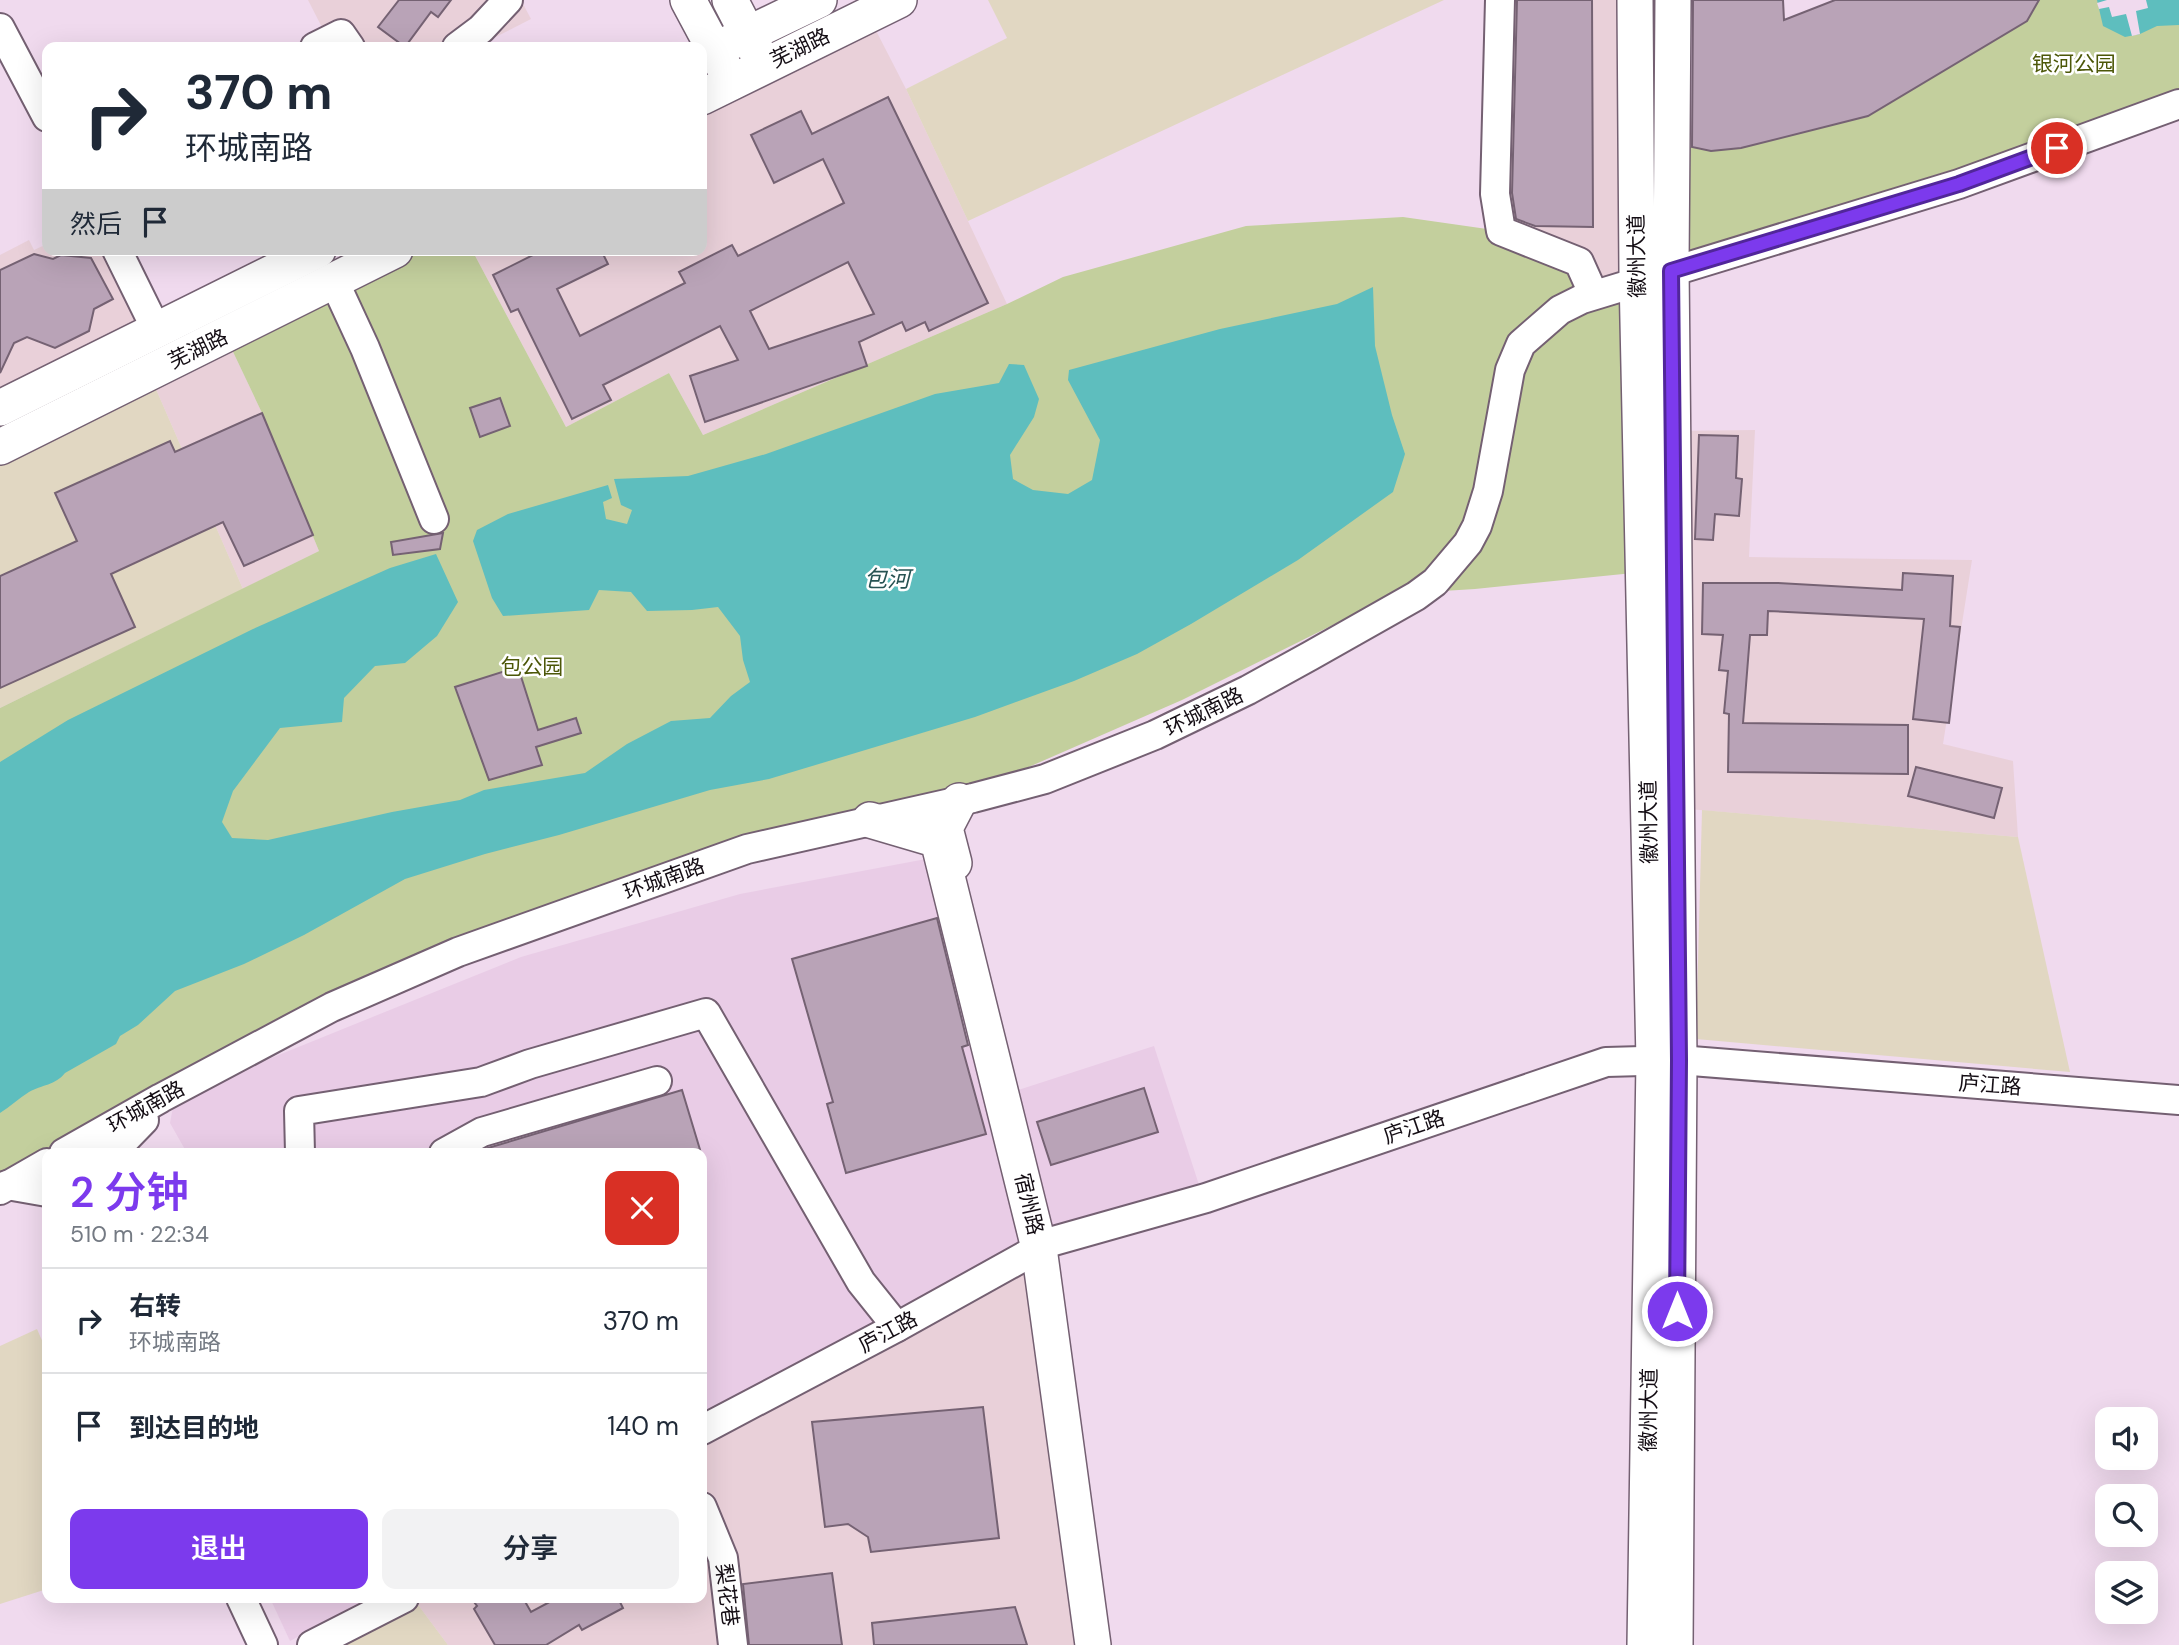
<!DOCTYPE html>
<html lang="zh">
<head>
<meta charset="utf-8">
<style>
	body { margin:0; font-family:"DM Sans","Noto Sans SC",sans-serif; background:#f2f2f3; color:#1f2937; height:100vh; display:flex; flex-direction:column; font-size:26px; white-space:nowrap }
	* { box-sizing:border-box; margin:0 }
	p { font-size:23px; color:#747a83 }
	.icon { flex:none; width:38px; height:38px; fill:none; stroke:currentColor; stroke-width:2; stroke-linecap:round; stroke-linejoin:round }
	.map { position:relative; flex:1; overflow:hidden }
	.panel { position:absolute; left:42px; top:1148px; width:665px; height:455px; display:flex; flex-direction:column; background:#fff; border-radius:14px; box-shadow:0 7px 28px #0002 }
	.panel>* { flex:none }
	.hud { position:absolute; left:42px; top:42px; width:665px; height:214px; border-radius:14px; box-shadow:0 7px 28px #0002; background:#fff; color:#1f2937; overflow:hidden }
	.buttons { position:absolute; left:2095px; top:1407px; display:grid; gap:14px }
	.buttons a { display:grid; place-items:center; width:63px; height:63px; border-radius:14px; background:#fff; box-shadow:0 7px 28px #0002; font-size:35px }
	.pin { position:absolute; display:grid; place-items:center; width:60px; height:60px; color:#fff; margin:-30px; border:4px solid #fff; border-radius:50%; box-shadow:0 2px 7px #0007 }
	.me { position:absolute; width:77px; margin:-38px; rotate:0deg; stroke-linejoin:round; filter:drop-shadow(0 0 5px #0008) }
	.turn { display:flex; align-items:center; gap:24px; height:147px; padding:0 28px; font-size:32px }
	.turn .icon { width:91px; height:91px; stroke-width:2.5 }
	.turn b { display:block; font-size:49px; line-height:60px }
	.then { display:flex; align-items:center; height:66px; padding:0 28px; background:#0003; gap:14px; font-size:26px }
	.round { display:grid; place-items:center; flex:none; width:74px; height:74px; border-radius:14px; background:#f2f2f3 }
	.head { display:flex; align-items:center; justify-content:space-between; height:119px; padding:0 28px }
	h1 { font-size:42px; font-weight:600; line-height:52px; color:#7c3aed }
	.action { display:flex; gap:14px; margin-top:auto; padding:14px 28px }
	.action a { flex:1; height:80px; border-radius:14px; background:#7c3aed; color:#fff; font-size:28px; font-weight:600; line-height:80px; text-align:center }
	.action a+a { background:#f2f2f3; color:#1f2937 }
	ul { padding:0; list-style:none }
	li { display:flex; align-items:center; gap:21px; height:105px; padding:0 28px; border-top:2px solid #e0e1e3 }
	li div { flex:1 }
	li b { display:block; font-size:26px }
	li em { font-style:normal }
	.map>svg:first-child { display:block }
</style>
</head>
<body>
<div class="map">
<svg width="2179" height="1645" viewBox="0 0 2179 1645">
	<rect width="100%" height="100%" fill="#f0daee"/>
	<g fill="#e9d0d9">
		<polygon points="308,0 521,0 531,19 476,47 332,47"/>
		<polygon points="1500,0 1635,0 1637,275 1592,291 1501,231"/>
		<polygon points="868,15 906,89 1007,304 703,435 669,373 566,427 472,250 702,250 702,97"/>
		<polygon points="29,240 34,250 47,244 47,250 117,250 157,331 0,408 0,255"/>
		<polygon points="225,335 262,413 319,551 243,589 149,373"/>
		<polygon points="1755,430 1749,557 1972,560 1943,744 2013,761 2018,837 1676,808 1672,431"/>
		<polygon points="1039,1248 1093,1645 448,1645 413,1598 702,1598 702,1430"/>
	</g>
	<g fill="#e9cce6">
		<polygon points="926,859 1015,1091 1154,1046 1200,1188 886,1321 702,1412 702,1153 187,1153 170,1123 173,1107 224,1077 521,957 740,894"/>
		<polygon points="270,1598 370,1598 290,1641"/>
	</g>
	<g fill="#e1d7c2">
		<polygon points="988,0 1444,0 968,221 906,89 1007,38"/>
		<polygon points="149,373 243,589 0,708 0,447"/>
		<polygon points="1702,810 2018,837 2070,1072 1696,1039"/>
		<polygon points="37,1329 47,1352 47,1589 0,1604 0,1346"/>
		<polygon points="413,1598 448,1645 312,1645"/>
	</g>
	<g fill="#c3cf9d">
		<polygon points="2039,0 2179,0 2179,96 2030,146 1687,251 1672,143 1710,151 1741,148 1868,116 2027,21"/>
		<polygon points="1403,217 1501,231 1579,262 1592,291 1637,275 1643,572 1475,589 1395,594 1182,700 967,794 866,832 736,857 514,926 0,1196 0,708 319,551 262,413 225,335 395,250 472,250 566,427 669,373 703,435 1007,304 1063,277 1246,226"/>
	</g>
	<g fill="#5ebebe">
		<polygon points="2097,0 2179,0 2179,25 2157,26 2140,34 2125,37 2103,26"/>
		<path d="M1373 287 1375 346 1392 415 1405 454 1393 492 1298 560 1191 624 1137 654 1074 681 975 717 769 779 710 790 559 835 485 854 405 879 304 935 244 964 175 991 138 1025 120 1036 116 1044 65 1073C56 1085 41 1085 29 1092 19 1098 10 1107 0 1113V762L68 720 253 629 390 568 436 554 458 602 437 636 405 663 375 666 344 698 342 722 280 728 233 791 222 822 232 838 268 840 392 812 460 800 484 790 585 773 627 744 671 721 710 718 731 696 750 682 743 660 740 636 718 607 692 610 647 611 631 592 599 590 589 610 503 616 492 598 473 541 477 530 508 514 608 485 612 498 603 502 606 519 627 524 632 510 621 505 614 479 688 476 766 454 935 394 999 383 1009 364 1024 365 1039 399 1034 417 1010 455 1013 479 1033 490 1068 494 1092 480 1100 440 1068 380 1069 370 1220 329 1337 304Z"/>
	</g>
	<polygon fill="#f0daee" points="2107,0 2146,0 2148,8 2136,11 2140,34 2132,36 2126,14 2112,17 2109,7 2099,9 2097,3"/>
	<g fill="#b9a3b7" stroke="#756273" stroke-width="2" fill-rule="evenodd">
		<polygon points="399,0 451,0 438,17 431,12 405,47 378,27"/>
		<polygon points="1517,0 1592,0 1593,227 1535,226 1516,219 1512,193"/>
		<polygon points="1693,0 1783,0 1784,20 1835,0 2039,0 2027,21 1868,116 1741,148 1711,151 1692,147"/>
		<path d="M888 97 988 303 929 331 925 322 906 331 902 322 859 342 867 366 705 422 690 376 738 360 720 326 603 385 611 400 572 419 518 309 511 312 493 275 543 250H601L608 264 557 289 580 336 685 283 679 272 732 245 738 256 844 203 823 159 774 183 751 135 801 111 812 134ZM848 262 874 314 769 349 750 311Z"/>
		<polygon points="34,254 53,259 61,255 91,258 113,299 94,309 89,331 55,348 27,337 14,343 0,373 0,270"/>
		<polygon points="500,398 510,426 480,437 470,408"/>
		<polygon points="262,413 313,535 244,566 223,522 111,574 135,627 0,688 0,576 77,541 55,493 170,441 175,452"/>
		<polygon points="1699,435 1738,436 1736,478 1742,479 1739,516 1715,514 1713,540 1695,539"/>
		<polygon points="443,533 440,549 393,555 391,542"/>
		<polygon points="1903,573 1953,576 1950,626 1960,627 1949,723 1913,719 1924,619 1768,611 1767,635 1750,635 1743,723 1908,725 1908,774 1728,772 1729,714 1724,713 1728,671 1719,670 1723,635 1702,634 1703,583 1778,583 1902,590"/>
		<polygon points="518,667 538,730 576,718 581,733 536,747 542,765 489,780 455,687"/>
		<polygon points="1916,767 2002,788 1994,818 1908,796"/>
		<polygon points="937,918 968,1045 962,1047 986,1134 846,1173 827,1104 833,1102 792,959"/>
		<polygon points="1144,1088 1158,1132 1051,1165 1037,1122"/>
		<polygon points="682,1090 701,1153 483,1153 483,1151 488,1148"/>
		<polygon points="983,1407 999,1538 871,1552 868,1537 848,1524 825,1527 812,1422"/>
		<polygon points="832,1573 842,1645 749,1645 743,1584"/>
		<polygon points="471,1598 523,1598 531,1612 557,1598 618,1598 623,1608 582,1630 579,1625 546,1645 495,1645 474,1609 477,1606"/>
		<polygon points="1015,1607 1027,1645 874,1645 872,1623"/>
	</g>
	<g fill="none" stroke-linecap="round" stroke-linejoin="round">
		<g stroke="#746072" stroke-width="32">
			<g id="minor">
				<polyline points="1500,0 1495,194 1501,231 1579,262 1592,291"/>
				<polyline points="0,28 47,117"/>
				<polyline points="315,47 341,34 350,47"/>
				<polyline points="457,47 481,29 508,0"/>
				<polyline points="117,250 157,331"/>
				<polyline points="334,281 365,348 434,519"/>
				<polyline points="64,1153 161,1098 332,1007 458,952 747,849 973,798 1045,779 1155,735 1248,690 1310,656 1416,596 1435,582 1468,543 1477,526 1488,491 1510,370 1521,344 1560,310 1582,299 1959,184 2179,104"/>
				<polyline points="112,1153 144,1120"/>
				<polyline points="300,1153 299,1111 481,1082 530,1064 706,1013 861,1282 897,1327"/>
				<polyline points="444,1153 482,1132 657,1081"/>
				<polyline points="7,1185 47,1192"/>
				<polyline points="0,1190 47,1163"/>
				<polyline points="702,1430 897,1327 1050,1242 1206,1198 1606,1062 1679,1060 2179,1100"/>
				<polyline points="702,1507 723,1558 733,1645"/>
				<polyline points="241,1598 263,1645"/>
				<polyline points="312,1645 404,1598"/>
			</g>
		</g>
		<g stroke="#746072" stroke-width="38">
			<g id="major">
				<polyline points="688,0 726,71"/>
				<polyline points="730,0 759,56"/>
				<polyline points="1635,0 1637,275 1654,1061 1645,1645"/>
				<polyline points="1673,0 1671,266 1679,1060 1675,1645"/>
				<polyline points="702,56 819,0"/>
				<polyline points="702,97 899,0"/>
				<polyline points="0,408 318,250"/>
				<polyline points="0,447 395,250"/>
				<polyline points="870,820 938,840 1039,1248 1093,1645"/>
				<polyline points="954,863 945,828 959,801"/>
			</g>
		</g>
		<use href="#minor" stroke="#fff" stroke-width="28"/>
		<use href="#major" stroke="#fff" stroke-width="35"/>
	</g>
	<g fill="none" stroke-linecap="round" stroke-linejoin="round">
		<g stroke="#51269a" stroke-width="18">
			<polyline id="route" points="1677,1311 1679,1060 1671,271 1959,184 2057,148"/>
		</g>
		<use href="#route" stroke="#7c3aed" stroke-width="12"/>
	</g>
	<g text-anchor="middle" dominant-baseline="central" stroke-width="5" stroke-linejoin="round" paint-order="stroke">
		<g font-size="21" fill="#140d14" stroke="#fff">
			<text transform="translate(800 48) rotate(-26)">芜湖路</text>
			<text transform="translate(1637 256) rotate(-91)">徽州大道</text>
			<text transform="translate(198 349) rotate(-26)">芜湖路</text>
			<text transform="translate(1204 712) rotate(-26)">环城南路</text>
			<text transform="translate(1649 822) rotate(-91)">徽州大道</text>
			<text transform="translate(664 879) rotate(-20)">环城南路</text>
			<text transform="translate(1990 1085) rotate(4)">庐江路</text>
			<text transform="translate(146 1107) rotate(-29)">环城南路</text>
			<text transform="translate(1414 1127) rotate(-19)">庐江路</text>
			<text transform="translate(1029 1204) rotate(77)">宿州路</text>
			<text transform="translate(888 1332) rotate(-28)">庐江路</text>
			<text transform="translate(1649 1410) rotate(-89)">徽州大道</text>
			<text transform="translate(727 1595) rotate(83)">梨花巷</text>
		</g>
		<g font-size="21" fill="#4c5708" stroke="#fff">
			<text x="2074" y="64">银河公园</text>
			<text x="532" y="667">包公园</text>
		</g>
		<g font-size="23" font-style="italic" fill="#275353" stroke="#fff">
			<text x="887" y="579">包河</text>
		</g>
	</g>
</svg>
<div class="buttons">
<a><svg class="icon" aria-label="sound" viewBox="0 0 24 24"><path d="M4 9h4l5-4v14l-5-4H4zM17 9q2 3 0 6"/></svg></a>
<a><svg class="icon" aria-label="search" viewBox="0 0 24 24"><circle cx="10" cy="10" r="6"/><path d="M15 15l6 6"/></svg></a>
<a><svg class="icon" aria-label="layers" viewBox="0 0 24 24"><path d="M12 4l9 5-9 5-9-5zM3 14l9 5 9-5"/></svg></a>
</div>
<div class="pin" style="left:2057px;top:148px;background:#d93025"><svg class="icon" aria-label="arrive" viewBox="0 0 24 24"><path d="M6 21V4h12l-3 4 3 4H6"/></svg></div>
<svg class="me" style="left:1677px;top:1311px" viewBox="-20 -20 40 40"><circle r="17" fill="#7c3aed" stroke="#fff" stroke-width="3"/><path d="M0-11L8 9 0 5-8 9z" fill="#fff"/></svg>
<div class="hud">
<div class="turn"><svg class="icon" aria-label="right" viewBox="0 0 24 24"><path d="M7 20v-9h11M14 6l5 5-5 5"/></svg><div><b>370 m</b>环城南路</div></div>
<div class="then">然后<svg class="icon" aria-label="arrive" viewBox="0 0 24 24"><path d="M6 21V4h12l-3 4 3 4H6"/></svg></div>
</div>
<section class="panel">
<div class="head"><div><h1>2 分钟</h1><p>510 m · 22:34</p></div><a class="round" style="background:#d93025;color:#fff"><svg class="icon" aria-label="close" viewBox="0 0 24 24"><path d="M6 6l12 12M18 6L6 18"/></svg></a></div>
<ul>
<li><svg class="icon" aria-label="right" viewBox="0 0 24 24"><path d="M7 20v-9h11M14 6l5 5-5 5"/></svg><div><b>右转</b><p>环城南路</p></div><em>370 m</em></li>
<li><svg class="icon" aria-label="arrive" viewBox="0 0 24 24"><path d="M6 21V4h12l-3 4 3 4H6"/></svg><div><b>到达目的地</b></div><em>140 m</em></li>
</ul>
<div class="action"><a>退出</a><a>分享</a></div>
</section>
</div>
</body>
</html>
